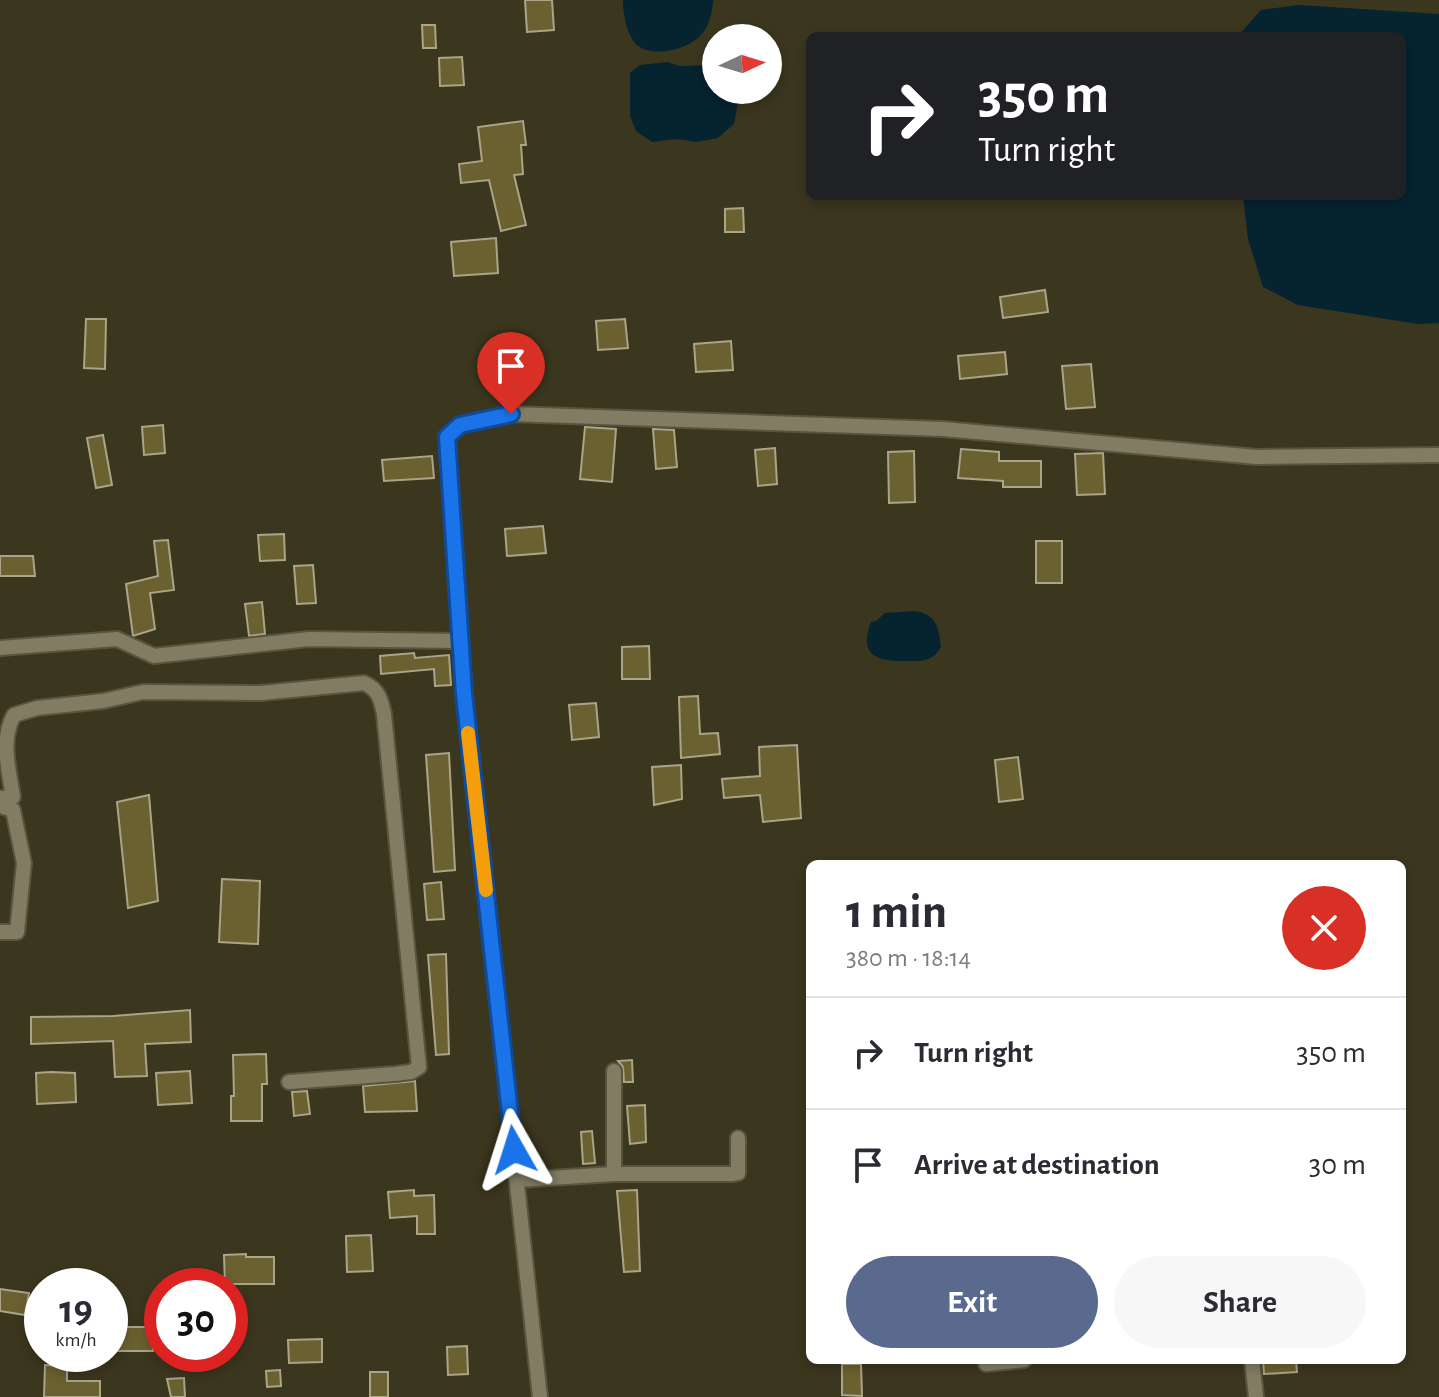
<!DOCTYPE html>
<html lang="en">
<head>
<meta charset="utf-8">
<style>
	body { margin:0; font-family:"Alegreya Sans",sans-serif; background:#f7f7f7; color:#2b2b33; height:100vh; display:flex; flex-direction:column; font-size:30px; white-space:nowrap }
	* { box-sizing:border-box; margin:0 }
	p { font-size:26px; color:#7c7c81 }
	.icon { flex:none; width:44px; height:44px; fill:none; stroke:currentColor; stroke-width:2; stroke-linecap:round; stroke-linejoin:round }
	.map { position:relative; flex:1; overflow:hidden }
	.side { position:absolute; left:806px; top:860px; width:600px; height:504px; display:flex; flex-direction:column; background:#fff; border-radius:12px; box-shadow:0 4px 12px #0003 }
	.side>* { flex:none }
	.banner { position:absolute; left:806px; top:32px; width:600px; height:168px; border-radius:12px; box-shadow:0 4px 12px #0003; background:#202124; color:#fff; overflow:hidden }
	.needle { width:52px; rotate:86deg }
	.buttons { position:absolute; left:702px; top:24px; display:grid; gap:16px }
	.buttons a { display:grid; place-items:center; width:80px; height:80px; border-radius:50%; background:#fff; box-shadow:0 4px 12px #0003; font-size:40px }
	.speed { position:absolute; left:24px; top:1268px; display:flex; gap:16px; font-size:40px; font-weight:700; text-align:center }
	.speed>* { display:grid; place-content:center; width:104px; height:104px; border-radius:50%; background:#fff; box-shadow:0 4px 12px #0003; line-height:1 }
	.speed small { font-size:20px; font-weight:400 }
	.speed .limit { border:12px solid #d22; background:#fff; color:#111 }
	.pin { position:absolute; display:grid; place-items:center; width:68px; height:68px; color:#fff; margin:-82px -34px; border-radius:50% 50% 50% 0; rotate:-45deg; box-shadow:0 0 8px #0007 }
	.pin .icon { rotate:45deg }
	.me { position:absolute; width:88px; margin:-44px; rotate:354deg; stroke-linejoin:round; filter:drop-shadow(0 0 6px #0008) }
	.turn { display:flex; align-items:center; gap:28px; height:168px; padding:0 40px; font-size:36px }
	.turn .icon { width:104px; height:104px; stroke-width:2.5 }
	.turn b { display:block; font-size:56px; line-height:68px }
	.round { display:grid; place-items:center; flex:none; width:84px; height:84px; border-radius:42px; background:#f7f7f7 }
	.summary { display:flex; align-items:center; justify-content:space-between; height:136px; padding:0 40px }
	h1 { font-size:48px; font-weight:700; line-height:60px }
	.button { display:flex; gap:16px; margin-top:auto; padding:16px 40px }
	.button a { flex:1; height:92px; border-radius:48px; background:#596a8e; color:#fff; font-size:32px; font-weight:700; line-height:92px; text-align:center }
	.button a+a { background:#f7f7f7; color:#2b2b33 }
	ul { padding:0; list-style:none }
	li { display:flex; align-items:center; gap:24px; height:112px; padding:0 40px; border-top:2px solid #e1e1e2 }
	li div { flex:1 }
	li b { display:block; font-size:30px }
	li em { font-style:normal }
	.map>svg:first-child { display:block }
</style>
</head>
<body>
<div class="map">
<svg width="1439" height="1397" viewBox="0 0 1439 1397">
	<rect width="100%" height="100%" fill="#3b361e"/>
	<g fill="#062330">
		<path d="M623 0H713C713 10 709 27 701 35 689 49 654 58 638 46 627 37 623 14 623 0Z"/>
		<polygon points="1299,5 1439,14 1439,323 1418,324 1298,305 1263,287 1248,239 1243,196 1402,196 1402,36 1238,36 1261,10"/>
		<polygon points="667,62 680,66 716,65 716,90 740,90 734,124 718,138 696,142 677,139 652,142 636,131 630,116 630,73 640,65"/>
		<path d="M914 611C936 613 939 628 941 647 931 664 919 661 902 661 874 661 859 653 871 622L876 621 885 613Z"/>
	</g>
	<g fill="#6b602f" stroke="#aaa489" stroke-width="2">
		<polygon points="525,0 552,0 554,30 527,32"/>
		<polygon points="422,25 435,25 436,48 423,48"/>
		<polygon points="462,57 464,85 440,86 439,58"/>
		<polygon points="523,121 526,145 521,145 523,174 514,175 526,225 501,231 489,180 461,183 459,164 482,161 478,127"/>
		<polygon points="743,208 744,232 725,232 725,209"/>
		<polygon points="496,238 498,273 454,276 451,242"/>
		<polygon points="1045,290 1048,312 1003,318 1000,297"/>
		<polygon points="86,319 106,319 105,369 84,368"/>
		<polygon points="625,319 628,348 598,350 596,321"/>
		<polygon points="731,341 733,370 696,372 694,344"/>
		<polygon points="1005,352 1007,374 960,379 958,356"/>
		<polygon points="511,353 513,385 492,385 491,354"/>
		<polygon points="1091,364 1095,407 1066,409 1062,366"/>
		<polygon points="163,425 165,453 144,455 142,427"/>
		<polygon points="585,427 616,429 612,482 580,479"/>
		<polygon points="653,429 674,430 677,467 656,469"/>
		<polygon points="103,435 112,485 96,488 87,438"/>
		<polygon points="775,448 777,484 758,486 755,450"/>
		<polygon points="961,449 999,452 999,461 1041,461 1041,487 1003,487 1003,481 958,478"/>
		<polygon points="914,451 915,502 889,503 888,452"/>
		<polygon points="1103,453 1105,494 1077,495 1075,454"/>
		<polygon points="432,456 434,478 384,481 382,460"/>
		<polygon points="543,526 546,553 507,556 505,529"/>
		<polygon points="284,534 285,560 260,561 258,535"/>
		<polygon points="168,540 174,590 150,593 155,629 133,636 126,584 158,576 154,541"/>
		<rect x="1036" y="541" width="26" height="42"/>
		<polygon points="0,556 33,556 35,576 0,576"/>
		<polygon points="313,565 316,603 297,604 294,566"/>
		<polygon points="262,602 265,634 249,636 245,604"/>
		<polygon points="649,646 650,679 622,679 622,647"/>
		<polygon points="414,653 415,658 449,655 451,685 435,686 434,669 381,674 380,656"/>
		<polygon points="698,696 700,734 718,733 720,754 681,758 679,697"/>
		<polygon points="596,703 599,737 572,740 569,705"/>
		<polygon points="797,745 801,818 763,822 760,795 724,798 722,779 760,776 759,747"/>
		<polygon points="449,753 455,870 434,872 426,755"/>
		<polygon points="1018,757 1023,799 999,802 995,760"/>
		<polygon points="681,765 682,799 654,805 652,767"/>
		<polygon points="149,795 158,901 128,908 117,802"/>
		<polygon points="222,879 260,881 258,944 219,942"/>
		<polygon points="441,882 444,919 427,920 424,884"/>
		<polygon points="446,954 449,1054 436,1055 428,955"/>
		<polygon points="190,1010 191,1042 145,1044 147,1076 115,1077 113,1041 31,1044 31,1017 113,1016"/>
		<polygon points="266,1054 267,1084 262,1084 262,1121 231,1121 231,1096 234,1096 233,1055"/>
		<polygon points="632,1060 633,1082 624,1082 623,1067 618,1061"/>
		<polygon points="190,1071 192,1103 158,1105 156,1073"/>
		<polygon points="51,1072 75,1073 76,1102 37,1104 36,1073"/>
		<polygon points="415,1081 417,1111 365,1112 363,1086"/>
		<polygon points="307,1091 310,1114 294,1116 292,1092"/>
		<polygon points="645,1105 646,1142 630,1144 627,1106"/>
		<polygon points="592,1131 595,1163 583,1164 581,1132"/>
		<polygon points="414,1190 414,1196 434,1195 435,1234 417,1234 417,1216 390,1218 388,1192"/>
		<polygon points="637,1190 640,1271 624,1272 617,1191"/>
		<polygon points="371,1235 373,1271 347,1272 346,1236"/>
		<polygon points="246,1254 246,1257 274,1257 274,1284 225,1284 224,1255"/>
		<polygon points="0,1289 29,1293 25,1315 0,1311"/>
		<polygon points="118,1327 152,1327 153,1351 118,1351"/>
		<polygon points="322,1339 322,1362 289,1363 288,1340"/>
		<polygon points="467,1346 468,1374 448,1375 447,1347"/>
		<polygon points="1263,1360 1296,1360 1297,1372 1264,1374"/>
		<polygon points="842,1364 861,1364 862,1396 842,1395"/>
		<polygon points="45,1365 67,1366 67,1381 100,1381 100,1397 44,1397"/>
		<polygon points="280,1370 281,1386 267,1387 266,1371"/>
		<rect x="370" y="1372" width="18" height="25"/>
		<polygon points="184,1378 185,1397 171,1397 167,1379"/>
	</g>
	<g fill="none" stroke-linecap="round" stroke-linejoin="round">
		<g stroke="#59543f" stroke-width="18">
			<g id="minor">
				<polyline points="0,648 117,639 154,656 309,639 460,641"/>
				<path d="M0 798 13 797C9 770 0 740 14 715L37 708 103 701 143 692 261 693 364 683C378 689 381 699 384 714L419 1067 411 1072 395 1074 289 1082"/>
				<polyline points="0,806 13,810 24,863 17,932 0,932"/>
				<polyline points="614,1071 614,1174"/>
				<polyline points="518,1180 614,1174 733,1174 738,1173 738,1138"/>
				<polyline points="1252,1360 1256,1397"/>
				<polyline points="986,1364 1024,1360"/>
				<polyline points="540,1397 464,694 447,437 460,425 511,414 943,429 1257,457 1439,455"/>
			</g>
		</g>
		<use href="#minor" stroke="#827c62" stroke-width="14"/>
	</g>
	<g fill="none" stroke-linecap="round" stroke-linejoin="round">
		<g stroke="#114b97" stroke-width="20">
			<polyline id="route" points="511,414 460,425 447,437 464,694 514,1150"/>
		</g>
		<use href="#route" stroke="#1a73e8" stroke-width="14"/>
		<polyline stroke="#f59e0b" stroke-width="14" points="468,733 486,890"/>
	</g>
</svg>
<div class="buttons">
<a><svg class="needle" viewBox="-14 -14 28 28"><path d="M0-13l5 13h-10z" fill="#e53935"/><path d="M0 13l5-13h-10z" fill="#7c7c81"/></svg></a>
</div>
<div class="speed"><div>19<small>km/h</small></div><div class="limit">30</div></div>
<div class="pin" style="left:511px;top:414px;background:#d93025"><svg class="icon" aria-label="arrive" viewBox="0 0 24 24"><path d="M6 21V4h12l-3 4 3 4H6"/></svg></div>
<svg class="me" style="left:514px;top:1150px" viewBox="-20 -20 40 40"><path d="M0-17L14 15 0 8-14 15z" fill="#1a73e8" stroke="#fff" stroke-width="4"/></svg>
<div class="banner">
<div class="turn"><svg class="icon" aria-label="right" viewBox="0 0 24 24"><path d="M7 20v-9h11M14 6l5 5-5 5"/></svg><div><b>350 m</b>Turn right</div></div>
</div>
<section class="side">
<div class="summary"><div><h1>1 min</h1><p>380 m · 18:14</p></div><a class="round" style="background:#d93025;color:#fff"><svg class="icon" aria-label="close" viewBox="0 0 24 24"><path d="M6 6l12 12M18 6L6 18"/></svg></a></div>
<ul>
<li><svg class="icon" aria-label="right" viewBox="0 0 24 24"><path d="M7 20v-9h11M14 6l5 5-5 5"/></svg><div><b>Turn right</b></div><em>350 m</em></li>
<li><svg class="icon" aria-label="arrive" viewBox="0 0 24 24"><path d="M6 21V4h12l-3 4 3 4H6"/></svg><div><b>Arrive at destination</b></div><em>30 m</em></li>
</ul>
<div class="button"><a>Exit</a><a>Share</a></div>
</section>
</div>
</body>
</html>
